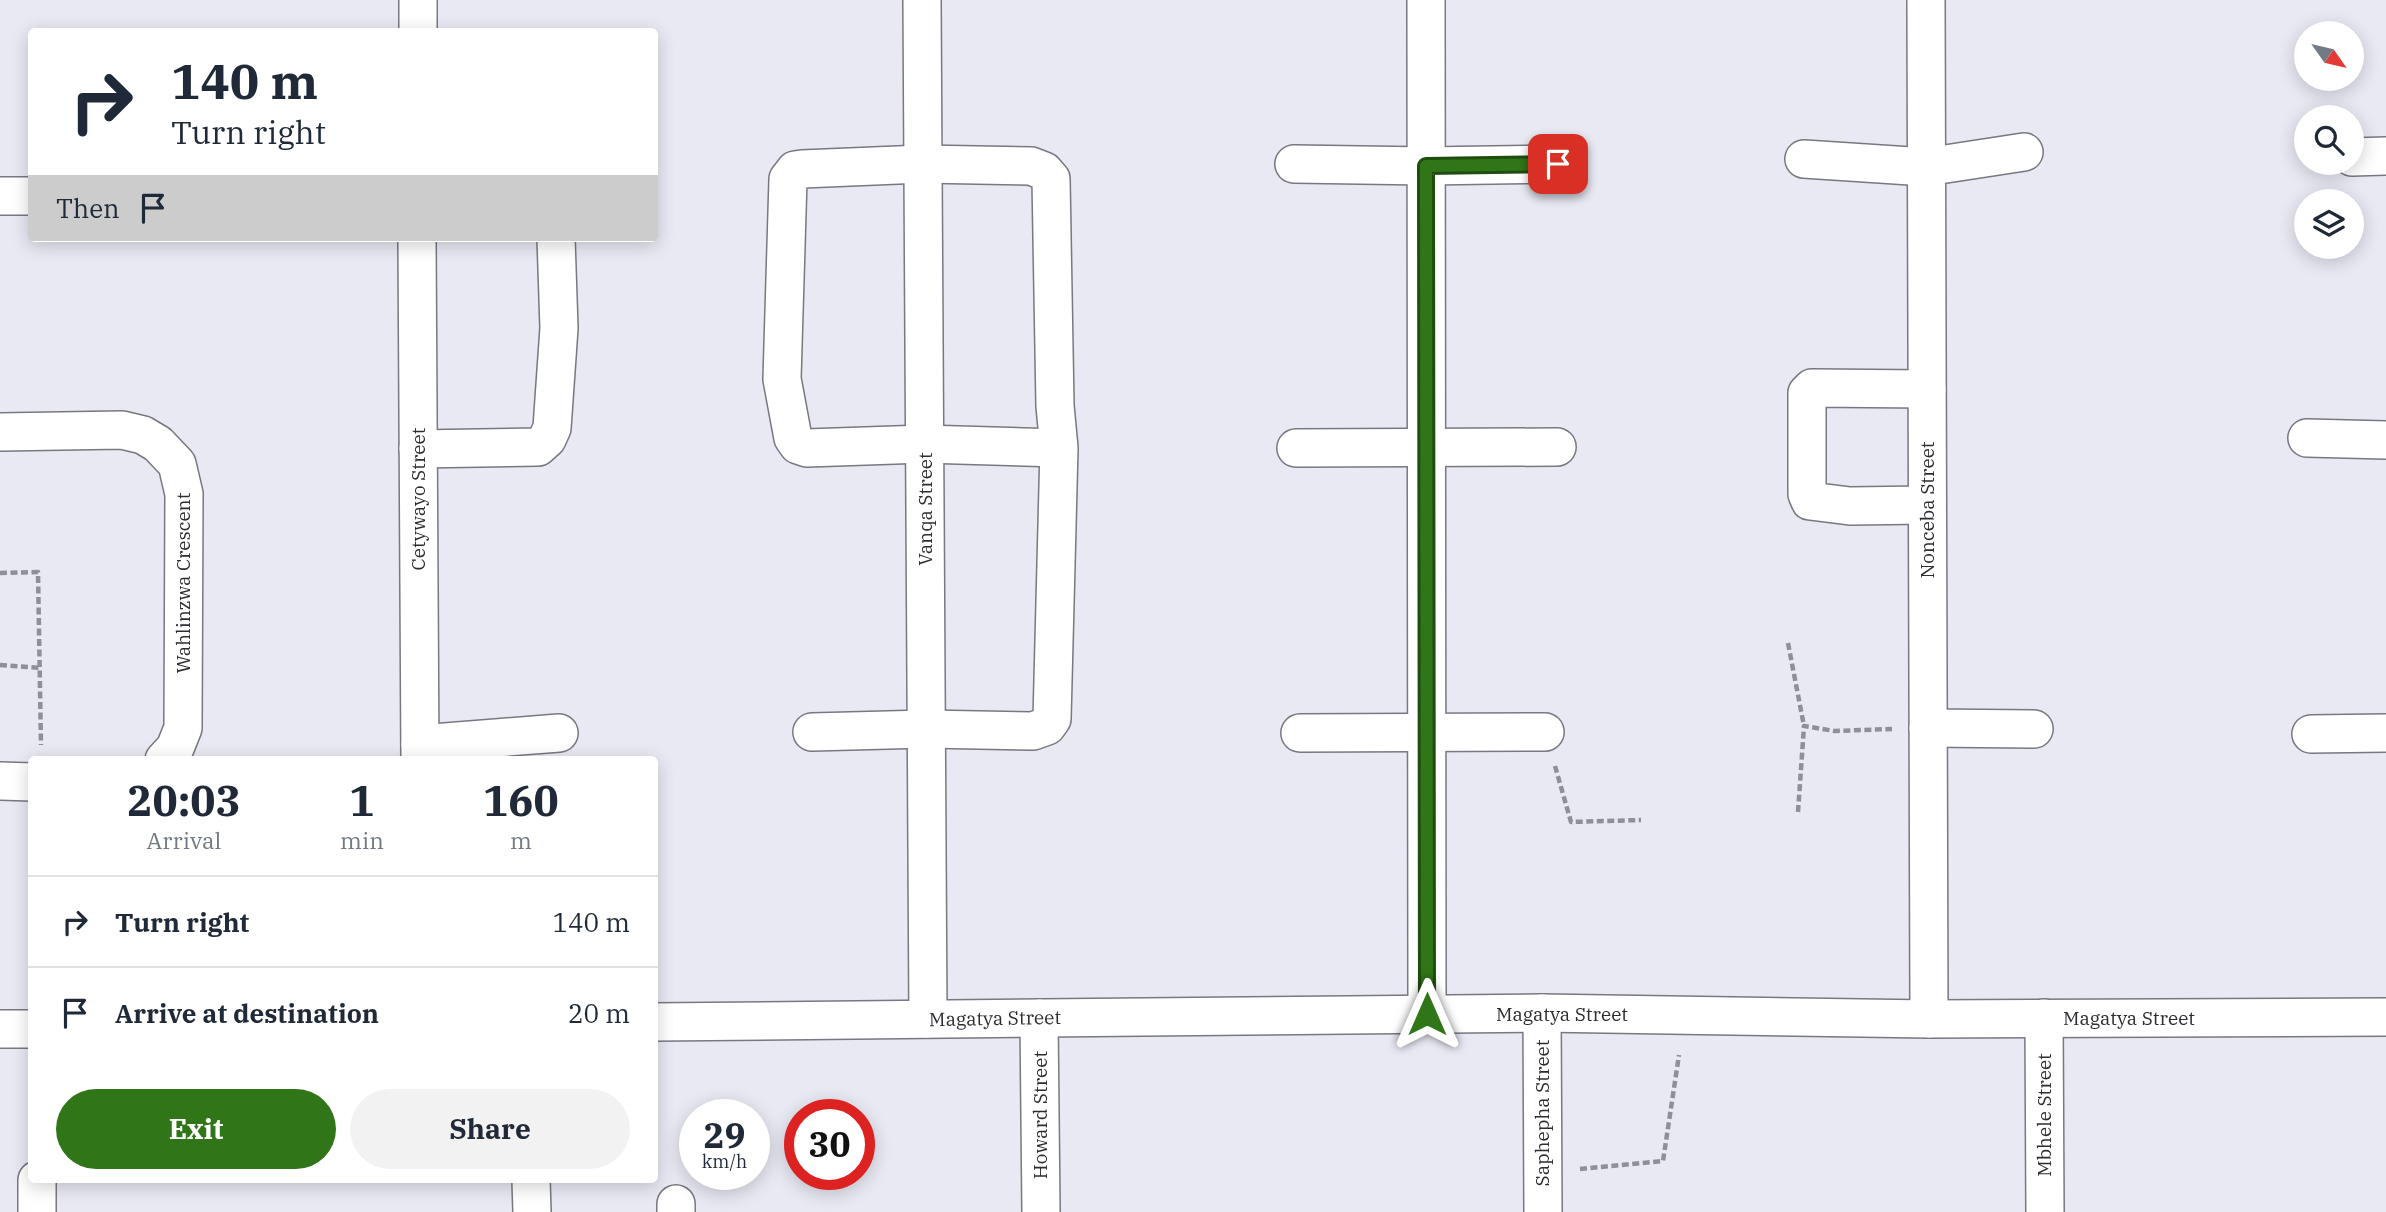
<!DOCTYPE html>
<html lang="en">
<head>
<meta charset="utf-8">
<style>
	body { margin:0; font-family:"IBM Plex Serif",serif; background:#f2f2f3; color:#1f2937; height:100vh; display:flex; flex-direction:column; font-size:26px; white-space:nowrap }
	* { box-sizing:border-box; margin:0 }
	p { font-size:23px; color:#747a83 }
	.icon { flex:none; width:38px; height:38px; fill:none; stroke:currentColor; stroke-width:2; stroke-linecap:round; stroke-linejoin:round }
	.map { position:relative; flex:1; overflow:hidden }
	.details { position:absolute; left:28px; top:756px; width:630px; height:427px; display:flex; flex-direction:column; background:#fff; border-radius:7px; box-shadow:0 4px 18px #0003 }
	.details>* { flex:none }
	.top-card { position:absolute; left:28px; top:28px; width:630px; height:214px; border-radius:7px; box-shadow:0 4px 18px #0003; background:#fff; color:#1f2937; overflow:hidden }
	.needle { width:46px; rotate:124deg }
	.tools { position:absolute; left:2294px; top:21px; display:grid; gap:14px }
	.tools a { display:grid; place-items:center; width:70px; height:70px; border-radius:50%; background:#fff; box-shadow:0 4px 18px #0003; font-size:35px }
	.speed { position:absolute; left:679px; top:1099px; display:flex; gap:14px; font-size:35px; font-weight:700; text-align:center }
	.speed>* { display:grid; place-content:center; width:91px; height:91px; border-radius:50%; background:#fff; box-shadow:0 4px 18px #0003; line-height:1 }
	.speed small { font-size:18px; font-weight:400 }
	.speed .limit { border:10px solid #d22; background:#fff; color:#111 }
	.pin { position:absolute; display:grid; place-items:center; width:60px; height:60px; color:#fff; margin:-30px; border-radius:14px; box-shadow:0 4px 10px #0006 }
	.me { position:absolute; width:77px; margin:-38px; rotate:0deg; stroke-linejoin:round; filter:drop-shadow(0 0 5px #0008) }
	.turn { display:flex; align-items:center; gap:24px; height:147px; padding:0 28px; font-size:32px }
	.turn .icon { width:91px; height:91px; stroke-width:2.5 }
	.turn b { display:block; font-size:49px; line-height:60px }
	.then { display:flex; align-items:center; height:66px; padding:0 28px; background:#0003; gap:14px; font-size:26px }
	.eta { display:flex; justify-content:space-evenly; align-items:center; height:119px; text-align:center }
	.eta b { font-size:42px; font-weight:800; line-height:49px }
	.action { display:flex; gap:14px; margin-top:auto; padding:14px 28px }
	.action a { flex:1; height:80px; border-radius:42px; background:#307618; color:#fff; font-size:28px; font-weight:800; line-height:80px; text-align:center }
	.action a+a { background:#f2f2f3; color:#1f2937 }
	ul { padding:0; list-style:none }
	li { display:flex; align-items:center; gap:21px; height:91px; padding:0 28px; border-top:2px solid #e0e1e3 }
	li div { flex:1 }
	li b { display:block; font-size:26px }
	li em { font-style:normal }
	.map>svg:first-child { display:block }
</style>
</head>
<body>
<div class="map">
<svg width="2386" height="1212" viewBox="0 0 2386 1212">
	<rect width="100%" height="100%" fill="#e8e9f3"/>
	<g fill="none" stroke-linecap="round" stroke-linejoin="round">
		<g stroke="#777880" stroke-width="40">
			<g id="minor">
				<polyline points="922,0 928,1019"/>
				<polyline points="1426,0 1427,1014"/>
				<polyline points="1926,0 1929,1019"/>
				<polyline points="418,32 418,0"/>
				<polyline points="2352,157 2386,156"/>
				<polyline points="1804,159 1926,167 2024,152"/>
				<polyline points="1294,164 1426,166 1558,164"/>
				<polyline points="0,196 32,196"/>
				<polyline points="417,238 420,760"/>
				<polyline points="0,432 122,430 143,435 158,444 177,464 184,494 183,728 175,748 164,760"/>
				<polyline points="2307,438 2386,440"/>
				<polyline points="1296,448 1557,447"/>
				<polyline points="418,449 538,447 547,439 552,428 559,328 556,238"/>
				<polyline points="1927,505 1850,506 1810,501 1807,494 1807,393 1812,388 1927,389"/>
				<polyline points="1928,728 2034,729"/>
				<polyline points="812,732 926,729 1033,731 1047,726 1052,719 1059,448 1055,406 1051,179 1044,171 1031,166 922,164 802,169 795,170 788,179 782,379 793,438 798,445 807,448 924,444 1059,448"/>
				<polyline points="1300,733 1545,732"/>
				<polyline points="2311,734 2386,733"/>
				<polyline points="420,744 559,733"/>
				<polyline points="0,781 32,782"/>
				<polyline points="1542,1013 1543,1212"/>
				<polyline points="1039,1018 1041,1212"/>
				<polyline points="2044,1018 2045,1212"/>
				<polyline points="654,1022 1542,1013 1929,1019 2386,1017"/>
				<polyline points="0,1029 32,1029"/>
				<polyline points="37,1180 37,1212"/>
				<polyline points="531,1180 532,1212"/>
				<polyline points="676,1212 676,1204"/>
			</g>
		</g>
		<g stroke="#8f9097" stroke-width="4.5" stroke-dasharray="7 3.5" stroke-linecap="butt">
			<polyline points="0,573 38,572 41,745"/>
			<polyline points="1788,643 1804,726"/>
			<polyline points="0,665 41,668"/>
			<polyline points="1555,766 1571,822 1641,820"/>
			<polyline points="1798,812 1804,726 1835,731 1892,729"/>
			<polyline points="1580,1169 1663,1161 1679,1055"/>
		</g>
		<use href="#minor" stroke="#fff" stroke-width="37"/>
	</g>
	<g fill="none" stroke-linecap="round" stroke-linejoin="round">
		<g stroke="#1f4d10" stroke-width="18">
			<polyline id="route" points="1427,1014 1426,166 1558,164"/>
		</g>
		<use href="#route" stroke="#307618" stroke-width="12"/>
	</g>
	<g text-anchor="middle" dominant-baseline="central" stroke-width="6" stroke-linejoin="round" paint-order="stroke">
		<g font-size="19" fill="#2c2d30" stroke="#fff">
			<text transform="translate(418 499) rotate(-90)">Cetywayo Street</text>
			<text transform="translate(925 509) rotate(-90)">Vanqa Street</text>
			<text transform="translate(1927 510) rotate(-90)">Nonceba Street</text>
			<text transform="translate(183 583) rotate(-90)">Wahlinzwa Crescent</text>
			<text x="1562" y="1014">Magatya Street</text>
			<text transform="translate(995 1018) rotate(-1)">Magatya Street</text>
			<text x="2129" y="1018">Magatya Street</text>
			<text transform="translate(1542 1113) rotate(-90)">Saphepha Street</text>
			<text transform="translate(1040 1115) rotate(-90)">Howard Street</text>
			<text transform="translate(2044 1115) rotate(-90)">Mbhele Street</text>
		</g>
	</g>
</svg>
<div class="tools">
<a><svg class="needle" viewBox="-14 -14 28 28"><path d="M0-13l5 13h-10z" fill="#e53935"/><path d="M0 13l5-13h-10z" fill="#747a83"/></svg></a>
<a><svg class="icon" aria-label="search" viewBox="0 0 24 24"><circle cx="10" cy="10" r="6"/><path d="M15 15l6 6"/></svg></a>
<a><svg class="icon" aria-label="layers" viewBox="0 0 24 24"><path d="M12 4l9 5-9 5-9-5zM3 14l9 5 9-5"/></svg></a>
</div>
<div class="speed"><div>29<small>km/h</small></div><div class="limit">30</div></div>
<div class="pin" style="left:1558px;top:164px;background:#d93025"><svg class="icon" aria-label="arrive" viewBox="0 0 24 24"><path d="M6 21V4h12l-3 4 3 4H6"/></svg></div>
<svg class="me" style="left:1427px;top:1014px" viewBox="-20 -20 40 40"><path d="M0-17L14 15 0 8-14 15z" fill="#307618" stroke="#fff" stroke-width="4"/></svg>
<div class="top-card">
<div class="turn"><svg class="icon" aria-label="right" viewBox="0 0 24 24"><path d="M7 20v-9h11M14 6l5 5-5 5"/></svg><div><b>140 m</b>Turn right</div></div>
<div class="then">Then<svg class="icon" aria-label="arrive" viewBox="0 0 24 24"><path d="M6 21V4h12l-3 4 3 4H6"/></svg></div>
</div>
<section class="details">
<div class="eta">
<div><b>20:03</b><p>Arrival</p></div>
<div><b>1</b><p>min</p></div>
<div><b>160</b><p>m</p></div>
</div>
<ul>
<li><svg class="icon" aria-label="right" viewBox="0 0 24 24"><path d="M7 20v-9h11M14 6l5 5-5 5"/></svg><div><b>Turn right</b></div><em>140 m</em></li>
<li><svg class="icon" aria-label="arrive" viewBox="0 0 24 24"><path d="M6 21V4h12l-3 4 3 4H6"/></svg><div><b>Arrive at destination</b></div><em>20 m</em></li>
</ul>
<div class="action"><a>Exit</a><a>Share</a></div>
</section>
</div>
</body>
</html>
